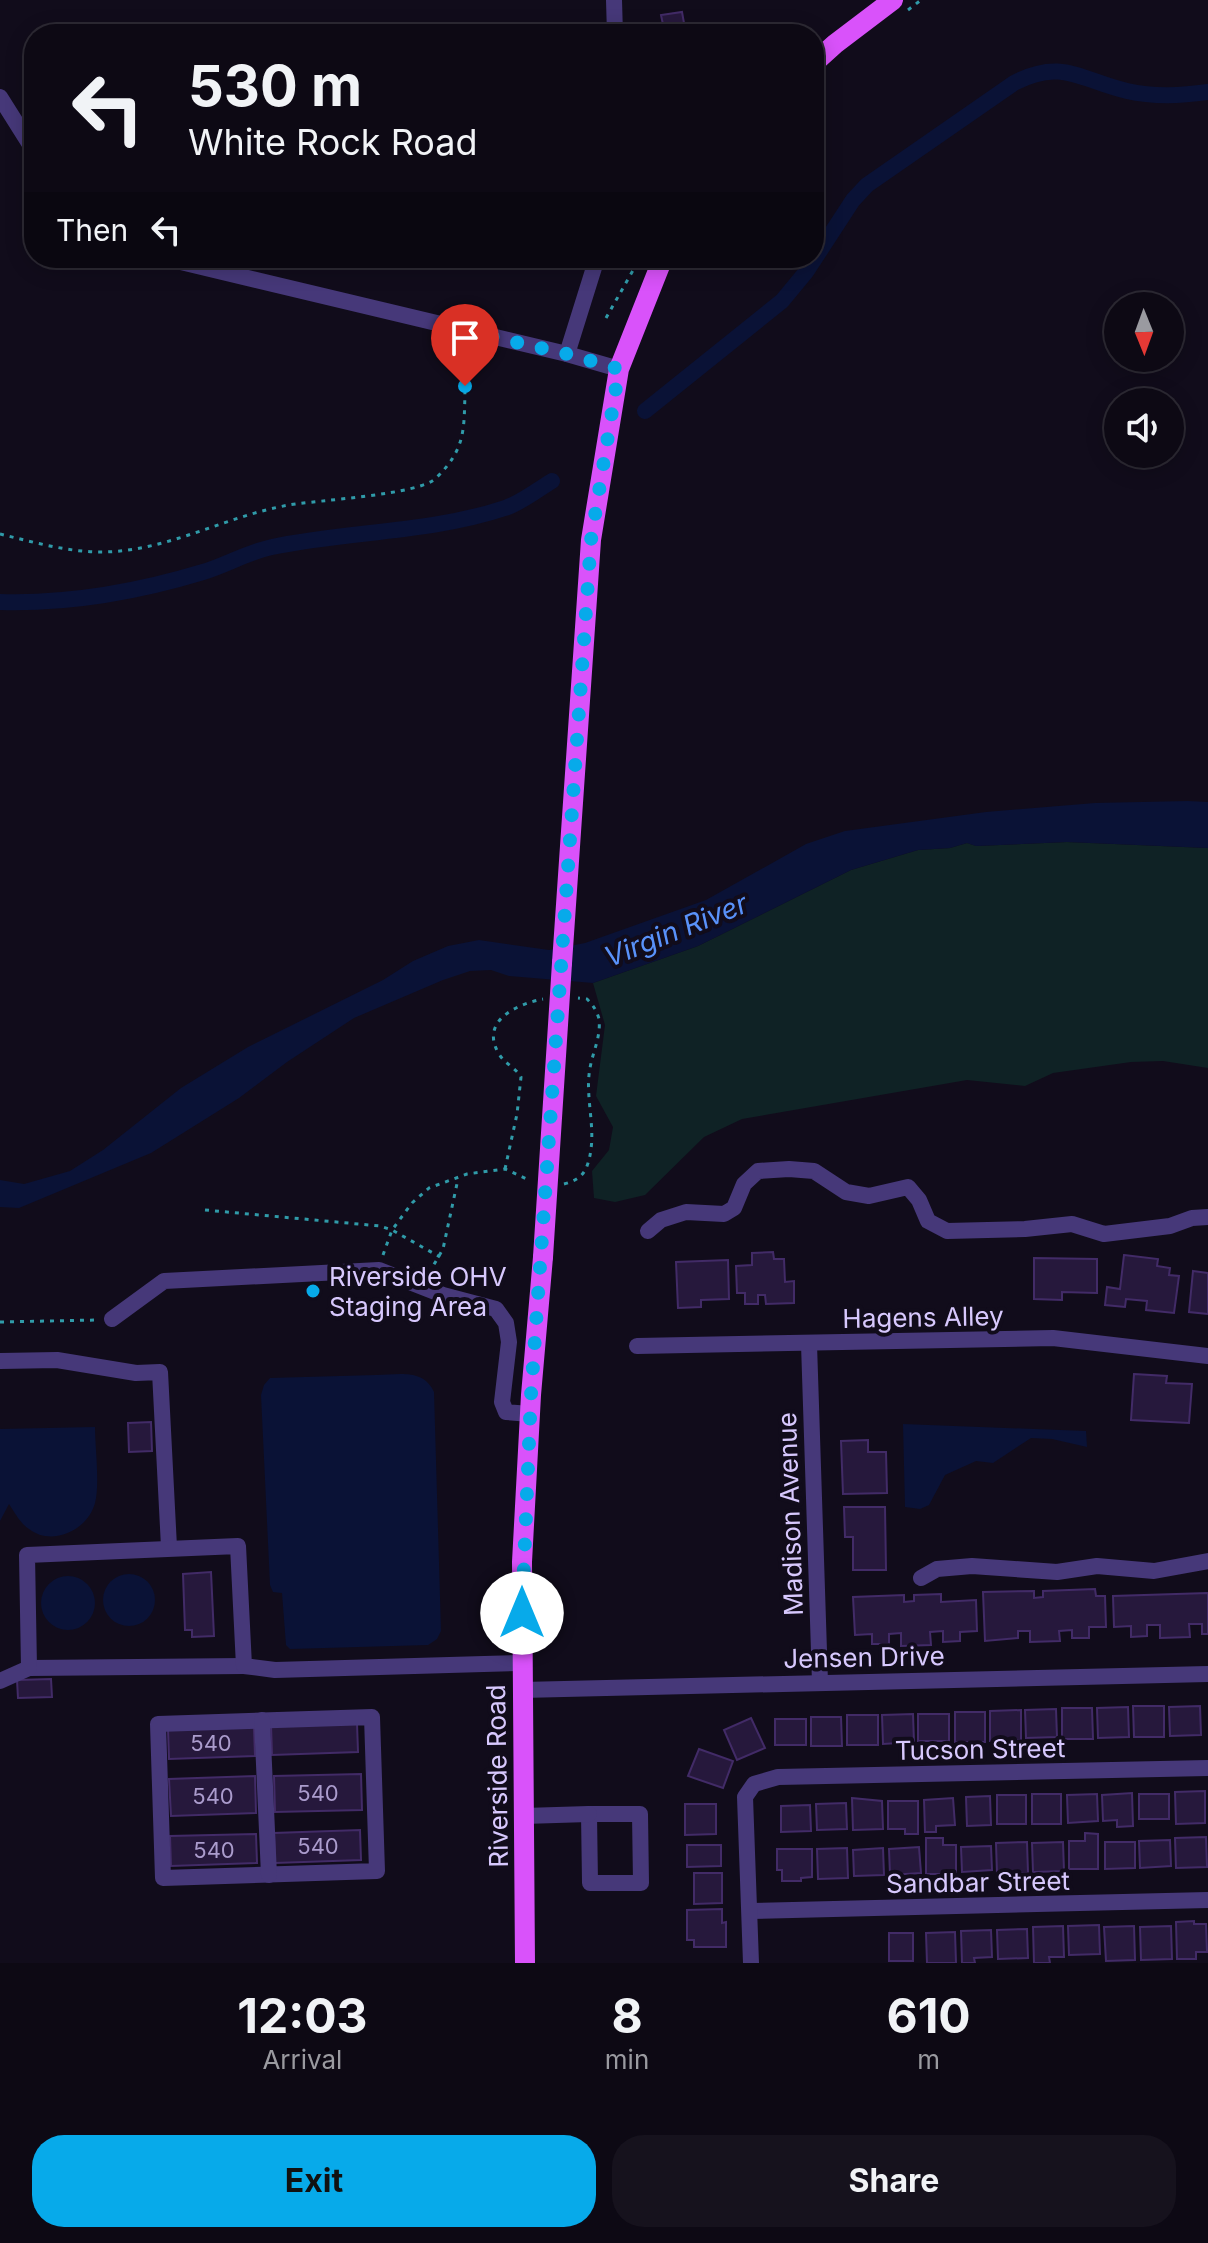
<!DOCTYPE html>
<html lang="en">
<head>
<meta charset="utf-8">
<style>
	body { margin:0; font-family:Inter,sans-serif; background:#16121d; color:#f1f3f6; height:100vh; display:flex; flex-direction:column; font-size:30px; white-space:nowrap }
	* { box-sizing:border-box; margin:0 }
	p { font-size:26px; color:#9a9aa0 }
	.icon { flex:none; width:44px; height:44px; fill:none; stroke:currentColor; stroke-width:2; stroke-linecap:round; stroke-linejoin:round }
	.map { position:relative; height:1963px; overflow:hidden }
	.panel { display:flex; flex-direction:column; background:#0d0914; flex:1 }
	.panel>* { flex:none }
	.hud { position:absolute; left:24px; top:24px; width:800px; height:244px; border-radius:32px; box-shadow:0 4px 20px #0003,0 0 0 2px #2d2a34; background:#0d0914; color:#f1f3f6; overflow:hidden }
	.needle { width:52px; rotate:179deg }
	.controls { position:absolute; left:1104px; top:292px; display:grid; gap:16px }
	.controls a { display:grid; place-items:center; width:80px; height:80px; border-radius:50%; background:#0d0914; box-shadow:0 4px 20px #0003,0 0 0 2px #2d2a34; font-size:40px }
	.pin { position:absolute; display:grid; place-items:center; width:68px; height:68px; color:#fff; margin:-82px -34px; border-radius:50% 50% 50% 0; rotate:-45deg; box-shadow:0 0 8px #0007 }
	.pin .icon { rotate:45deg }
	.me { position:absolute; width:88px; margin:-44px; rotate:0deg; stroke-linejoin:round; filter:drop-shadow(0 0 6px #0008) }
	.turn { display:flex; align-items:center; gap:28px; height:168px; padding:0 32px; font-size:36px }
	.turn .icon { width:104px; height:104px; stroke-width:2.5 }
	.turn b { display:block; font-size:56px; line-height:68px }
	.then { display:flex; align-items:center; height:76px; padding:0 32px; background:#0003; gap:16px; font-size:30px }
	.eta { display:flex; justify-content:space-evenly; align-items:center; height:136px; text-align:center }
	.eta b { font-size:48px; font-weight:700; line-height:56px }
	.action { display:flex; gap:16px; margin-top:auto; padding:16px 32px }
	.action a { flex:1; height:92px; border-radius:32px; background:#07aaea; color:#111; font-size:32px; font-weight:700; line-height:92px; text-align:center }
	.action a+a { background:#16121d; color:#f1f3f6 }
	.map>svg:first-child { display:block }
</style>
</head>
<body>
<div class="map">
<svg width="1208" height="1963" viewBox="0 0 1208 1963">
	<rect width="100%" height="100%" fill="#110c1b"/>
	<polygon fill="#0f2225" points="1067,842 1208,848 1208,1068 1163,1061 1131,1062 1053,1073 1025,1086 967,1080 742,1119 704,1137 645,1195 615,1202 594,1198 592,1171 609,1150 613,1127 596,1096 605,1025 593,983 698,946 851,870 918,850 950,848 967,843 976,846"/>
	<g fill="#0a1236">
		<polygon points="1188,801 1208,802 1208,848 1067,842 976,846 967,843 950,848 918,850 851,870 698,946 593,983 509,976 491,970 470,971 443,980 354,1018 287,1062 239,1098 151,1153 19,1208 0,1207 0,1180 24,1184 70,1171 103,1150 181,1088 248,1047 383,980 413,961 448,946 479,940 549,950 585,943 706,900 806,844 845,831 986,812 1095,803"/>
		<path d="M376 1375C398 1375 423 1368 434 1392L441 1631 437 1639 428 1645 290 1649 286 1645 282 1593 273 1592 270 1585 261 1395 264 1385 270 1378Z"/>
		<polygon points="903,1424 1086,1431 1087,1447 1052,1439 1031,1438 993,1463 976,1461 945,1475 929,1505 920,1509 905,1507"/>
		<path d="M95 1427C95 1448 100 1484 95 1503 88 1530 52 1547 29 1529 20 1523 15 1513 9 1504L0 1521V1429Z"/>
		<circle cx="129" cy="1600" r="26"/>
		<circle cx="68" cy="1603" r="27"/>
	</g>
	<g fill="none" stroke-linecap="round" stroke-linejoin="round">
		<g stroke="#0a1236" stroke-width="16">
			<path d="M645 411 782 301 806 272 853 200 867 185 1014 83C1062 58 1080 80 1127 91 1153 97 1181 96 1208 92"/>
			<path d="M0 602C70 604 137 592 203 572 226 565 248 552 272 547 348 531 430 533 505 508 521 503 537 490 552 481"/>
		</g>
	</g>
	<g fill="#26183c" stroke="#422b67" stroke-width="2">
		<polygon points="682,12 686,34 665,34 661,15"/>
		<polygon points="773,1252 774,1259 784,1259 785,1282 794,1281 794,1303 766,1304 765,1295 758,1295 758,1304 745,1304 745,1293 737,1293 736,1266 752,1265 752,1253"/>
		<polygon points="1124,1255 1158,1259 1157,1266 1170,1268 1169,1275 1179,1276 1174,1313 1146,1310 1147,1301 1126,1299 1125,1307 1105,1305 1107,1287 1120,1289"/>
		<polygon points="1034,1258 1097,1259 1097,1293 1062,1292 1062,1300 1034,1299"/>
		<polygon points="728,1260 729,1299 701,1300 701,1307 678,1308 676,1262"/>
		<polygon points="1193,1271 1208,1273 1208,1314 1189,1312"/>
		<polygon points="1134,1374 1167,1376 1166,1383 1192,1384 1189,1423 1131,1420"/>
		<polygon points="151,1422 152,1451 129,1452 128,1423"/>
		<polygon points="868,1440 868,1452 886,1452 887,1493 843,1494 841,1441"/>
		<polygon points="844,1507 885,1507 886,1570 853,1570 853,1537 845,1537"/>
		<polygon points="211,1572 214,1636 192,1637 192,1630 185,1630 183,1574"/>
		<polygon points="1095,1589 1096,1596 1105,1596 1106,1627 1089,1627 1089,1638 1072,1638 1072,1630 1059,1631 1060,1641 1030,1642 1030,1631 1018,1631 1018,1638 985,1641 983,1592 1034,1591 1034,1598 1043,1597 1043,1591"/>
		<polygon points="1208,1593 1208,1634 1202,1634 1202,1624 1189,1624 1190,1637 1160,1638 1160,1625 1147,1625 1147,1636 1131,1637 1131,1626 1114,1627 1113,1596"/>
		<polygon points="941,1594 941,1602 976,1600 977,1631 960,1632 960,1641 943,1642 943,1631 930,1632 931,1645 901,1646 901,1633 889,1634 889,1644 872,1644 872,1634 855,1635 853,1597 904,1595 904,1602 914,1601 914,1595"/>
		<polygon points="51,1679 52,1697 18,1698 17,1680"/>
		<polygon points="1133,1706 1164,1706 1164,1737 1134,1737"/>
		<polygon points="1200,1706 1201,1735 1170,1736 1169,1707"/>
		<polygon points="1128,1707 1129,1737 1098,1738 1097,1708"/>
		<polygon points="1062,1708 1092,1708 1093,1739 1062,1739"/>
		<polygon points="1056,1709 1057,1737 1026,1738 1025,1710"/>
		<polygon points="1021,1710 1021,1740 990,1741 990,1711"/>
		<rect x="955" y="1712" width="30" height="30"/>
		<polygon points="913,1714 914,1742 883,1744 882,1715"/>
		<rect x="918" y="1714" width="31" height="27"/>
		<rect x="847" y="1715" width="31" height="30"/>
		<polygon points="811,1717 841,1717 842,1746 811,1746"/>
		<polygon points="751,1718 765,1748 737,1760 724,1730"/>
		<rect x="775" y="1719" width="31" height="26"/>
		<polygon points="357,1723 358,1752 272,1755 271,1725"/>
		<polygon points="254,1727 255,1756 169,1759 168,1729"/>
		<polygon points="699,1749 733,1761 723,1788 688,1776"/>
		<polygon points="361,1774 362,1810 275,1812 274,1776"/>
		<polygon points="255,1776 256,1813 171,1816 169,1779"/>
		<polygon points="1205,1791 1205,1823 1176,1824 1175,1792"/>
		<polygon points="1132,1793 1133,1826 1117,1827 1117,1820 1103,1821 1102,1795"/>
		<rect x="1032" y="1794" width="29" height="30"/>
		<polygon points="1097,1794 1098,1821 1068,1823 1067,1795"/>
		<rect x="1139" y="1794" width="30" height="25"/>
		<rect x="997" y="1795" width="29" height="29"/>
		<polygon points="990,1796 991,1825 967,1826 966,1797"/>
		<polygon points="852,1798 882,1801 883,1829 853,1830"/>
		<polygon points="953,1798 955,1825 936,1826 936,1832 925,1832 924,1800"/>
		<polygon points="888,1801 918,1801 918,1834 905,1834 905,1829 888,1829"/>
		<polygon points="846,1803 847,1829 817,1830 816,1804"/>
		<polygon points="685,1804 716,1804 716,1834 685,1835"/>
		<polygon points="810,1805 811,1831 781,1832 781,1806"/>
		<polygon points="360,1830 361,1860 275,1863 274,1833"/>
		<polygon points="1085,1833 1098,1834 1098,1869 1069,1869 1069,1841 1085,1841"/>
		<polygon points="256,1834 257,1863 171,1866 170,1836"/>
		<polygon points="1206,1837 1207,1867 1176,1868 1175,1838"/>
		<polygon points="926,1838 943,1838 943,1845 956,1845 956,1874 926,1874"/>
		<polygon points="1170,1840 1171,1866 1140,1868 1139,1841"/>
		<polygon points="1027,1842 1028,1873 997,1874 996,1843"/>
		<polygon points="1063,1842 1064,1871 1033,1872 1032,1843"/>
		<polygon points="1105,1842 1135,1842 1135,1868 1105,1869"/>
		<polygon points="687,1845 721,1845 721,1866 687,1867"/>
		<polygon points="991,1846 992,1870 962,1872 961,1847"/>
		<polygon points="919,1847 921,1873 890,1875 889,1849"/>
		<polygon points="847,1848 848,1878 818,1879 817,1849"/>
		<polygon points="883,1848 884,1875 854,1876 853,1850"/>
		<polygon points="777,1849 812,1849 812,1877 801,1878 801,1881 782,1881 782,1870 777,1870"/>
		<polygon points="694,1873 722,1873 722,1903 694,1904"/>
		<polygon points="722,1909 722,1923 726,1922 726,1947 694,1947 694,1940 687,1940 687,1910"/>
		<polygon points="1194,1921 1194,1924 1206,1924 1207,1952 1196,1952 1196,1959 1177,1959 1176,1922"/>
		<polygon points="1099,1925 1100,1954 1069,1955 1068,1926"/>
		<polygon points="1063,1926 1064,1957 1049,1957 1050,1963 1034,1963 1033,1927"/>
		<polygon points="1134,1926 1135,1960 1106,1961 1104,1927"/>
		<polygon points="1171,1926 1172,1959 1141,1960 1140,1927"/>
		<polygon points="1027,1929 1028,1958 998,1959 997,1930"/>
		<polygon points="991,1930 992,1957 974,1958 975,1963 962,1963 961,1931"/>
		<polygon points="955,1932 956,1963 927,1963 926,1933"/>
		<rect x="889" y="1933" width="24" height="28"/>
	</g>
	<g fill="none" stroke-linecap="round" stroke-linejoin="round">
		<g stroke="#309ba9" stroke-width="3" stroke-dasharray="4 6" stroke-linecap="butt">
			<polyline points="908,10 921,0"/>
			<polyline points="814,86 821,79"/>
			<polyline points="606,318 640,258"/>
			<path d="M0 534C33 542 67 552 101 552 167 552 225 516 289 505 318 500 420 495 436 478 466 449 464 429 465 390 465 376 468 362 470 348"/>
			<path d="M505 1169 517 1114 521 1077C515 1067 505 1064 499 1054 479 1021 517 1004 543 999"/>
			<path d="M564 1184C575 1181 583 1177 587 1166 599 1133 584 1100 590 1068 593 1051 601 1037 599 1019 597 1011 593 1005 587 999L578 998"/>
			<polyline points="205,1210 380,1226 392,1230 440,1257"/>
			<polyline points="383,1255 392,1230 412,1203 429,1188 467,1174 505,1169 529,1180"/>
			<polyline points="429,1273 443,1249 458,1179"/>
			<polyline points="0,1322 96,1320"/>
		</g>
		<g stroke="#463879" stroke-width="16">
			<polyline points="614,0 615,34"/>
			<polyline points="0,97 34,151"/>
			<polyline points="164,258 567,354 619,369"/>
			<polyline points="567,354 597,258"/>
			<polyline points="648,1231 661,1220 686,1212 724,1214 734,1208 744,1184 758,1171 789,1169 814,1171 846,1192 869,1196 908,1187 919,1200 928,1221 947,1231 1025,1229 1072,1224 1104,1234 1170,1226 1192,1218 1208,1217"/>
			<polyline points="112,1319 164,1281 379,1270 443,1295 496,1309 506,1323 509,1342 502,1402 506,1412 530,1414"/>
			<polyline points="809,1344 820,1682"/>
			<polyline points="637,1346 1053,1338 1208,1356"/>
			<polyline points="0,1361 57,1360 136,1373 160,1372 169,1547"/>
			<polyline points="921,1578 937,1569 972,1566 1057,1572 1097,1566 1154,1571 1208,1561"/>
			<polyline points="29,1668 244,1666"/>
			<polyline points="0,1681 29,1668 27,1555 238,1546 244,1666 275,1670 521,1663"/>
			<polyline points="522,1690 1208,1674"/>
			<polygon points="372,1717 377,1871 163,1878 158,1724"/>
			<polyline points="262,1720 269,1875"/>
			<polygon points="589,1814 640,1814 641,1883 590,1883"/>
			<polyline points="524,1816 589,1814"/>
			<polyline points="750,1911 1208,1900"/>
			<polyline points="751,1963 745,1797 754,1784 778,1777 1208,1768"/>
		</g>
		<g stroke="#d952fa" stroke-width="20">
			<polyline points="814,63 835,44 893,0"/>
			<polyline points="562,963 591,540 619,369 663,258"/>
			<polyline points="525,1963 522,1562 531,1395 543,1257"/>
		</g>
		<polyline stroke="#d952fa" stroke-width="20" points="543,1257 562,963"/>
	</g>
	<g fill="none" stroke-linecap="round" stroke-linejoin="round">
		<polyline stroke="#07aaea" stroke-width="14" stroke-dasharray="0 25.2" points="465,386 472,332 567,354 619,369 591,540 531,1395 522,1613"/>
	</g>
	<circle fill="#07aaea" stroke="#110c1b" stroke-width="3" cx="313" cy="1291" r="8"/>
	<g text-anchor="middle" dominant-baseline="central" stroke-width="8" stroke-linejoin="round" paint-order="stroke">
		<g font-size="22" fill="#ab9ccd">
			<text x="211" y="1743">540</text>
			<text x="318" y="1793">540</text>
			<text x="213" y="1796">540</text>
			<text x="318" y="1846">540</text>
			<text x="214" y="1850">540</text>
		</g>
		<g font-size="26" fill="#d7c8fd" stroke="#110c1b" text-anchor="start">
			<text x="329" y="1276">Riverside OHV<tspan x="329" dy="30">Staging Area</tspan></text>
		</g>
		<g font-size="26" fill="#d7c8fd" stroke="#110c1b">
			<text transform="translate(923 1317) rotate(-1)">Hagens Alley</text>
			<text transform="translate(790 1514) rotate(-92)">Madison Avenue</text>
			<text transform="translate(864 1657) rotate(-1)">Jensen Drive</text>
			<text transform="translate(980 1749) rotate(-1)">Tucson Street</text>
			<text transform="translate(497 1776) rotate(-91)">Riverside Road</text>
			<text transform="translate(978 1882) rotate(-1)">Sandbar Street</text>
		</g>
		<g font-size="28" font-style="italic" fill="#5992fa" stroke="#110c1b">
			<text transform="translate(676 930) rotate(-22)">Virgin River</text>
		</g>
	</g>
</svg>
<div class="controls">
<a><svg class="needle" viewBox="-14 -14 28 28"><path d="M0-13l5 13h-10z" fill="#e53935"/><path d="M0 13l5-13h-10z" fill="#9a9aa0"/></svg></a>
<a><svg class="icon" aria-label="sound" viewBox="0 0 24 24"><path d="M4 9h4l5-4v14l-5-4H4zM17 9q2 3 0 6"/></svg></a>
</div>
<div class="pin" style="left:465px;top:386px;background:#d93025"><svg class="icon" aria-label="arrive" viewBox="0 0 24 24"><path d="M6 21V4h12l-3 4 3 4H6"/></svg></div>
<svg class="me" style="left:522px;top:1613px" viewBox="-20 -20 40 40"><circle r="19" fill="#fff"/><path d="M0-13L10 11 0 6-10 11z" fill="#07aaea"/></svg>
<div class="hud">
<div class="turn"><svg class="icon" aria-label="left" viewBox="0 0 24 24"><path d="M17 20v-9H6M10 6l-5 5 5 5"/></svg><div><b>530 m</b>White Rock Road</div></div>
<div class="then">Then<svg class="icon" aria-label="left" viewBox="0 0 24 24"><path d="M17 20v-9H6M10 6l-5 5 5 5"/></svg></div>
</div>
</div>
<section class="panel">
<div class="eta">
<div><b>12:03</b><p>Arrival</p></div>
<div><b>8</b><p>min</p></div>
<div><b>610</b><p>m</p></div>
</div>
<div class="action"><a>Exit</a><a>Share</a></div>
</section>
</body>
</html>
